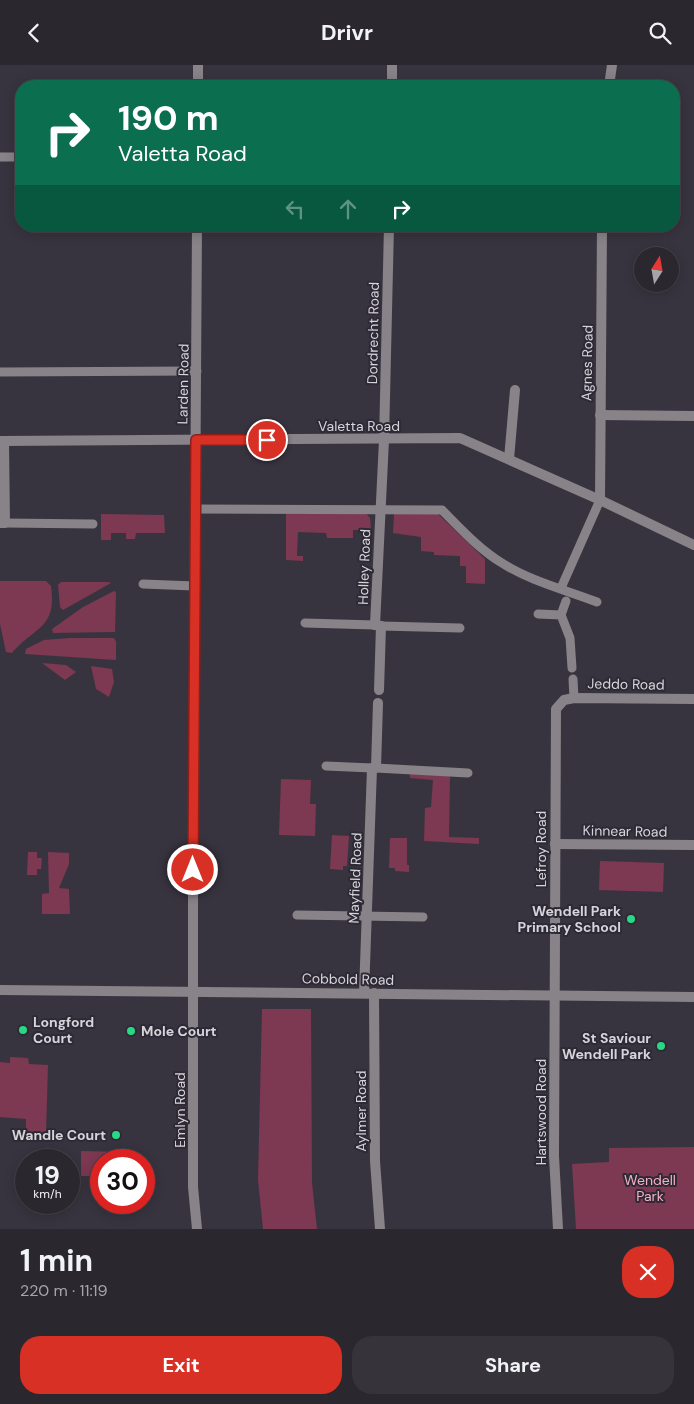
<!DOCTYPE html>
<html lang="en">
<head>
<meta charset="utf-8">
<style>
	body { margin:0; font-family:"DM Sans",sans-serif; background:#36333b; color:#f1f3f6; height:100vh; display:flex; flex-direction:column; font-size:19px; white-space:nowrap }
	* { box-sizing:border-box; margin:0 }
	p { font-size:16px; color:#a5a5aa }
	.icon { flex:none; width:28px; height:28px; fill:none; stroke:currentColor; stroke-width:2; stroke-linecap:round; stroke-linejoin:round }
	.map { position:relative; height:1164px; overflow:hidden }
	.drawer { display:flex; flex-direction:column; background:#2a272f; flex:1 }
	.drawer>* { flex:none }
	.hud { position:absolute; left:15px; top:15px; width:665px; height:152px; border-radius:20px; box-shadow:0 2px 12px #0003,0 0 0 1px #46444b; background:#0b6e4f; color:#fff; overflow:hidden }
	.needle { width:32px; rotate:11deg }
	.fabs { position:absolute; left:634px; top:182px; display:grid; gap:10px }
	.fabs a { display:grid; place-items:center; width:45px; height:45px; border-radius:50%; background:#2a272f; box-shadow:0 2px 12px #0003,0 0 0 1px #46444b; font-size:25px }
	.speed { position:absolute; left:15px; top:1084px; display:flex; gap:10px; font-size:25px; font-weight:700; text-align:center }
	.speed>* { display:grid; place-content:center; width:65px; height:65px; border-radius:50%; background:#2a272f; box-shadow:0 2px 12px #0003,0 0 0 1px #46444b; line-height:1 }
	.speed small { font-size:12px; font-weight:400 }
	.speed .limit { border:8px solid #d22; background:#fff; color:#111 }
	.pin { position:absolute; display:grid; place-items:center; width:42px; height:42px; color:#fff; margin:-21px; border:2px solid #fff; border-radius:50%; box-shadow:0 1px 5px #0007 }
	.me { position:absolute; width:55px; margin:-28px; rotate:0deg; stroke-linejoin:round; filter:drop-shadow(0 0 4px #0008) }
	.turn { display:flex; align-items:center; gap:18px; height:105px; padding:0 20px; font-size:22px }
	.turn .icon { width:65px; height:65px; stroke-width:2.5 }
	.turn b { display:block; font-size:35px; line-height:42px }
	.lanes { display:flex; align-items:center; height:48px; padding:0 20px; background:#0003; justify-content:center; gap:25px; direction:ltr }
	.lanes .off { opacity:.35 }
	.round { display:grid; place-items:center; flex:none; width:52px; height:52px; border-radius:20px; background:#36333b }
	.summary { display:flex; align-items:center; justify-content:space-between; height:85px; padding:0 20px }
	h1 { font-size:30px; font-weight:700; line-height:38px }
	.cta { display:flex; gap:10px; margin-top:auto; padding:10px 20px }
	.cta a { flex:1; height:58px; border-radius:20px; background:#d93025; color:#fff; font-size:20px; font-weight:700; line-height:58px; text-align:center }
	.cta a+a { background:#36333b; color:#f1f3f6 }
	header { display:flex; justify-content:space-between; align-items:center; height:65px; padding:0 20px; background:#2a272f; font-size:22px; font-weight:700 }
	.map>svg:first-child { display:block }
</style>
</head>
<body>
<header><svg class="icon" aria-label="back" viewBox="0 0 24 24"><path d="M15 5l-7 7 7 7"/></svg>Drivr<svg class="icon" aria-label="search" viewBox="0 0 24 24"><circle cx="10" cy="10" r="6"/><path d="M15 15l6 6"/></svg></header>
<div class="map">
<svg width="694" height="1164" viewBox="0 0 694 1164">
	<rect width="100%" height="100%" fill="#38343f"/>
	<g fill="#7d3852">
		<polygon points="366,448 370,453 371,465 353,465 353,473 327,473 326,468 298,467 297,491 303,491 303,496 286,495 286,449"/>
		<polygon points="101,449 164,450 165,468 136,468 135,474 126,474 126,468 111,468 111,475 101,475"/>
		<polygon points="394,449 438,449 485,494 485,519 466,518 466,501 460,501 460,491 434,490 434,487 421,486 421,472 393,468"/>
		<path d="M0 516H46L51 521C57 564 35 561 12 588L6 587 0 559Z"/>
		<polygon points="61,517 108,517 111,518 63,545 60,542 58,520"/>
		<polygon points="114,526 116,527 115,567 53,568 52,564 83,542"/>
		<polygon points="70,573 114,573 116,577 116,595 25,589 26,584 44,575"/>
		<polygon points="42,598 66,600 76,607 65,615"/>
		<polygon points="91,601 112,604 114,617 109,632 96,624"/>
		<polygon points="410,708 450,710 449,772 479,773 479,779 424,776 425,743 431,742 433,715 410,713"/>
		<polygon points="281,714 311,715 310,739 316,739 315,771 279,770"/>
		<polygon points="332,770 349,771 347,801 343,801 343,805 330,804"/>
		<polygon points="390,773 407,773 407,800 409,800 409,807 395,806 395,803 389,803"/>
		<polygon points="28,787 37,787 37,793 42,793 41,804 37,804 37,810 27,810"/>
		<polygon points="48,787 69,788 69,799 59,823 69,824 70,849 42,849 42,829 49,828"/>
		<polygon points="600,796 664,798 663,827 599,825"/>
		<polygon points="262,944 311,944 312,1118 317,1164 263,1164 258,1115"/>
		<polygon points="10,992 28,993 29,999 48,1000 46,1068 29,1067 26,1064 26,1054 0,1052 0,997 10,998"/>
		<polygon points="694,1082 694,1164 576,1164 572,1099 609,1097 609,1083"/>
		<polygon points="81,1086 129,1087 128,1095 101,1095 101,1111 81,1111"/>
	</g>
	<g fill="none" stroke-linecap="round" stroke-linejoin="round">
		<g stroke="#888388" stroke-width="9">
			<polyline points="0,92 21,92"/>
			<polyline points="0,307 197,306"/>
			<path d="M195 444 442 445C461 464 479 484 502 498 530 516 566 525 597 537"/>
			<polyline points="5,458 93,459"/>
			<polyline points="143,519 194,521"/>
			<polyline points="561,523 600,435"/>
			<polyline points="538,549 561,550 570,573 572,603"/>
			<polyline points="561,550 566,536"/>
			<polyline points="305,558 375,560"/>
			<polyline points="381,561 460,563"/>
			<polyline points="573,614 574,633"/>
			<polyline points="326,701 372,703"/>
			<polyline points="376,703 468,708"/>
			<polyline points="297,850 423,852"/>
		</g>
		<g stroke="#888388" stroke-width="10">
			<polyline points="198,0 198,21"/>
			<polyline points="392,21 392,0"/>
			<polyline points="609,21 612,0"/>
			<polyline points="600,350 694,351"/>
			<polyline points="0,376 460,373 600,435 694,480"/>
			<polyline points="509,394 515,325"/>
			<polyline points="600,435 602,161"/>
			<polyline points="0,458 5,458 4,376"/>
			<polyline points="379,625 381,561 375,560 384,375 389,161"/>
			<polyline points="555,779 694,780"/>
			<polyline points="1,925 694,932"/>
			<polyline points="364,928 372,703 376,703 378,638"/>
			<polyline points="374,928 375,1096 380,1164"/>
			<polyline points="197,1164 193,1122 193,767 197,161"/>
			<polyline points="558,1164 554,1091 556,644 564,635 574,633 694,634"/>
		</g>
	</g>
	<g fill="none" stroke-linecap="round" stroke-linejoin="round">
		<g stroke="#8d1f18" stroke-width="12">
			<polyline id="route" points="193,805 196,375 267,375"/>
		</g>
		<use href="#route" stroke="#d93025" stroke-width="9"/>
	</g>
	<g fill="#27d885" stroke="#2e2a35" stroke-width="2">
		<circle cx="631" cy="854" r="5"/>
		<circle cx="23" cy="965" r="5"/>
		<circle cx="131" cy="966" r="5"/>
		<circle cx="661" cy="981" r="5"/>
		<circle cx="116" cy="1070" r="5"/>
	</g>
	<g text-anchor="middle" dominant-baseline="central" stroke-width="4" stroke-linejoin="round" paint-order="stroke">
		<g font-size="14" fill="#d6d4db" stroke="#2e2a35">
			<text transform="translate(373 268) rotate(-89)">Dordrecht Road</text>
			<text transform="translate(587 298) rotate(-89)">Agnes Road</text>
			<text transform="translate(183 319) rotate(-89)">Larden Road</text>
			<text x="359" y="361">Valetta Road</text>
			<text transform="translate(364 502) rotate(-88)">Holley Road</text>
			<text transform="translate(626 619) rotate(1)">Jeddo Road</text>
			<text transform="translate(625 766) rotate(1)">Kinnear Road</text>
			<text transform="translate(541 784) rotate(-90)">Lefroy Road</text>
			<text transform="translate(355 813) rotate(-88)">Mayfield Road</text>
			<text transform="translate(348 914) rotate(1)">Cobbold Road</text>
			<text transform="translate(180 1045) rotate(-90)">Emlyn Road</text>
			<text transform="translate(361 1046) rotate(-90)">Aylmer Road</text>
			<text transform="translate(541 1047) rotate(-90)">Hartswood Road</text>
		</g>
		<g font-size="14" font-weight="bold" fill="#d6d4db" stroke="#2e2a35" text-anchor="end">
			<text x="621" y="846">Wendell Park<tspan x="621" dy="16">Primary School</tspan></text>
			<text x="33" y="957" text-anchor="start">Longford<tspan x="33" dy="16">Court</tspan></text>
			<text x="141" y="966" text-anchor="start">Mole Court</text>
			<text x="651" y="973">St Saviour<tspan x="651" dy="16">Wendell Park</tspan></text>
			<text x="106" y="1070">Wandle Court</text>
		</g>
		<g font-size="14" fill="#f6b0c6" stroke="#2e2a35">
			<text x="650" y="1115">Wendell<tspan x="650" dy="16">Park</tspan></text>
		</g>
	</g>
</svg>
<div class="fabs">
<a><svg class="needle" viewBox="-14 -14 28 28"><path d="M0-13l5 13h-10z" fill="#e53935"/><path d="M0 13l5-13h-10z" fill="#a5a5aa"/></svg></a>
</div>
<div class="speed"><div>19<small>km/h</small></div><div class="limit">30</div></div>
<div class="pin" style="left:267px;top:375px;background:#d93025"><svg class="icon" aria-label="arrive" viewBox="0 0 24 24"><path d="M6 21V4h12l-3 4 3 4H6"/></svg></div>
<svg class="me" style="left:193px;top:805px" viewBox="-20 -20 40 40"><circle r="17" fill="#d93025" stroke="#fff" stroke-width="3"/><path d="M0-11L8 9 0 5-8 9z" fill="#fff"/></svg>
<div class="hud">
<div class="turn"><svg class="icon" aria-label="right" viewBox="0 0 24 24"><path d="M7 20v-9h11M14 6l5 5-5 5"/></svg><div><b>190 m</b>Valetta Road</div></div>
<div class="lanes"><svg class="icon off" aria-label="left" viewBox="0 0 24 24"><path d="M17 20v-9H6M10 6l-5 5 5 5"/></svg><svg class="icon off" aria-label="ahead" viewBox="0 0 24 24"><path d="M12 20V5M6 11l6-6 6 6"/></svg><svg class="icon" aria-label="right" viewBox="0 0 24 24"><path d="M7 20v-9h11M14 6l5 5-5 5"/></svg></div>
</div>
</div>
<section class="drawer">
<div class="summary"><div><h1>1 min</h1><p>220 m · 11:19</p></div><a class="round" style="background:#d93025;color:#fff"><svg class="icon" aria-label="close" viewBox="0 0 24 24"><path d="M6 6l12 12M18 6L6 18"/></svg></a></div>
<div class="cta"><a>Exit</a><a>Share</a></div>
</section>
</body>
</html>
